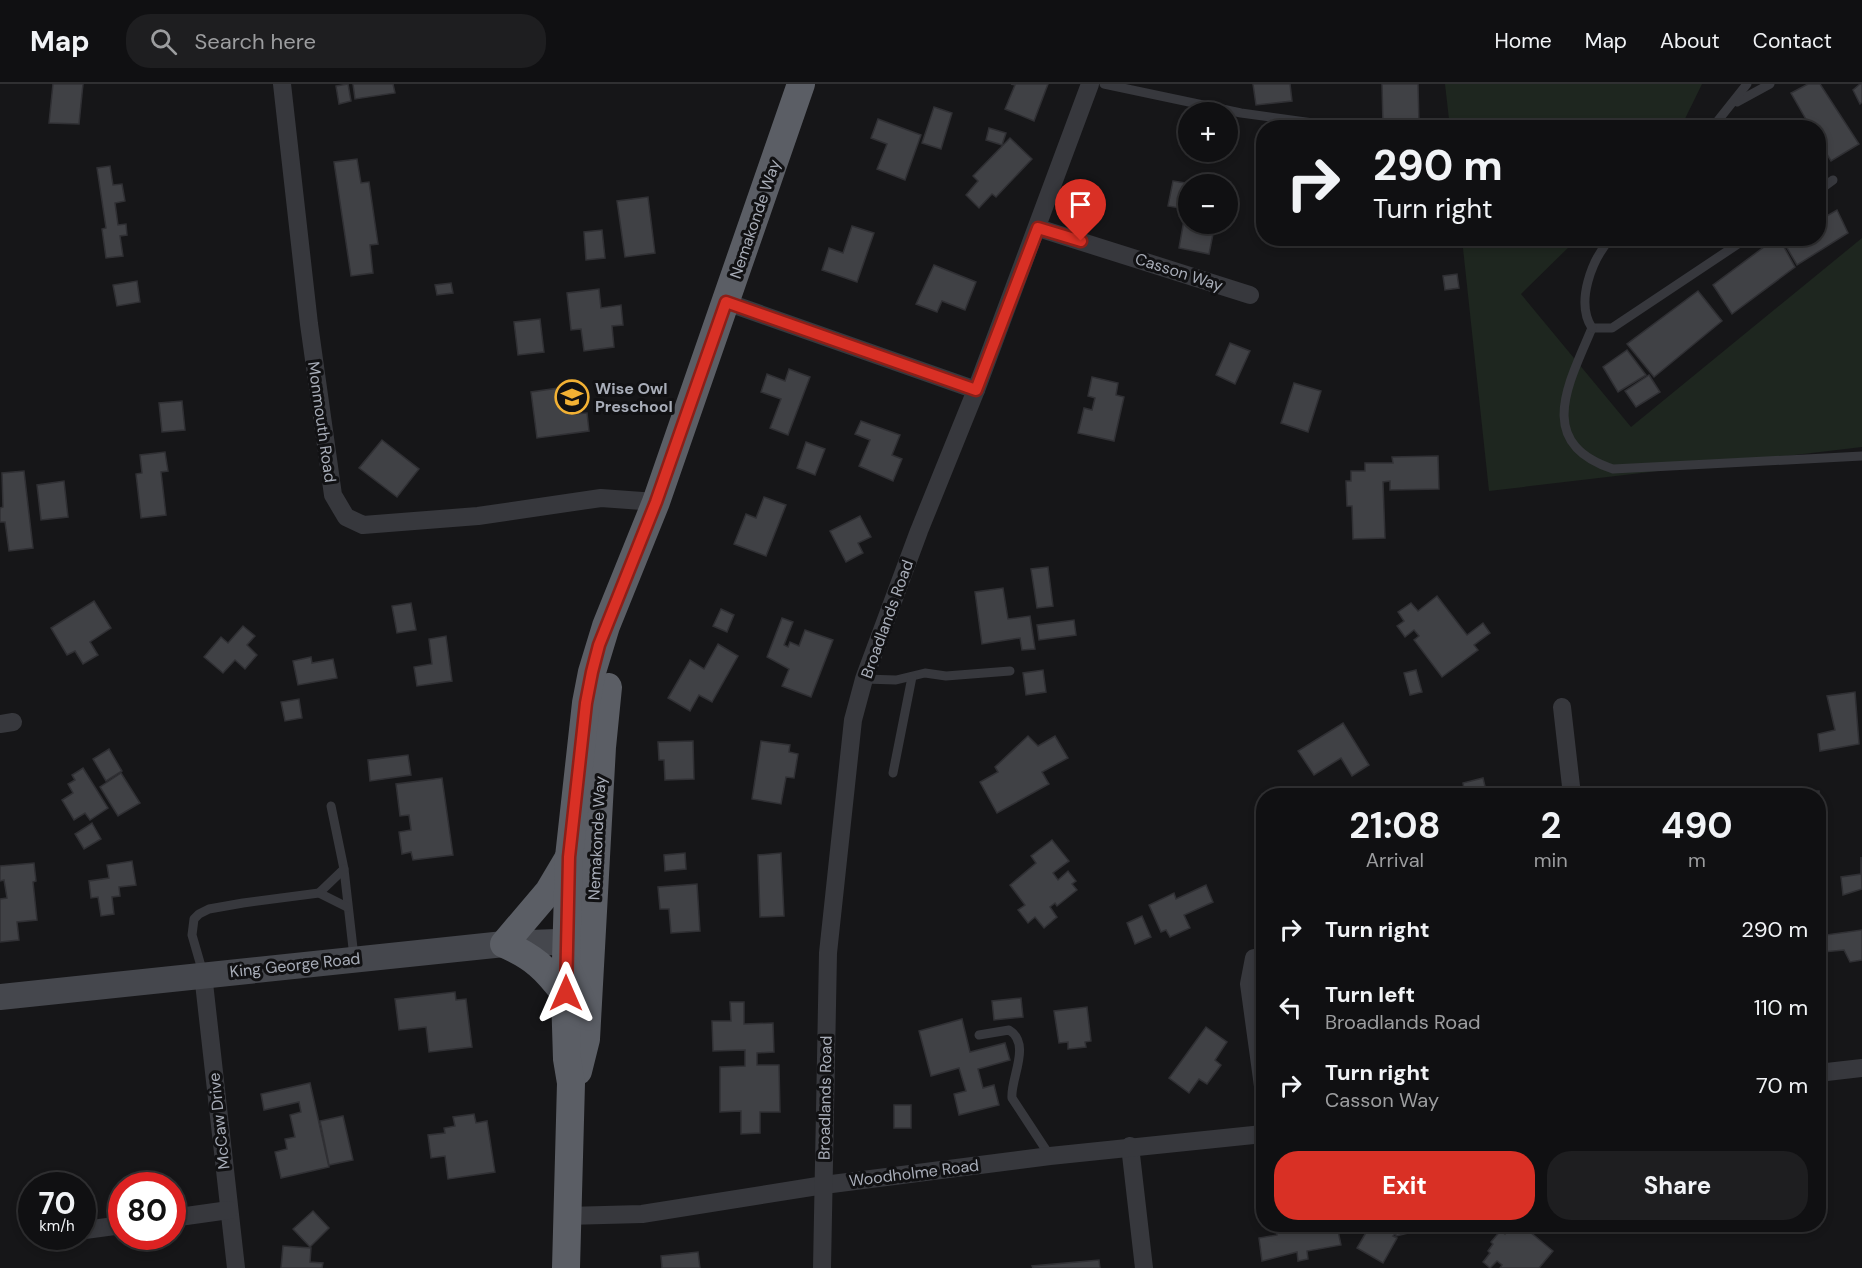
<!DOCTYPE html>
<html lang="en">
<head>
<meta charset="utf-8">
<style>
	body { margin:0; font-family:"DM Sans",sans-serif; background:#1e1e20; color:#f1f3f6; height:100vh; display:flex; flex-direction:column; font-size:22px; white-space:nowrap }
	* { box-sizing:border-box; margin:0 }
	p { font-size:20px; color:#9c9d9f }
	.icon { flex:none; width:33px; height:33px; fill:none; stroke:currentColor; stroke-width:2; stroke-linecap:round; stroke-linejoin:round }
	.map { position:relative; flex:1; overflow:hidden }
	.panel { position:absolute; left:1256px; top:704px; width:570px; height:444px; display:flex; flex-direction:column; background:#101012; border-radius:24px; box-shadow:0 3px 9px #0003,0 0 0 2px #303032 }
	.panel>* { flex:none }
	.banner { position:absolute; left:1256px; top:36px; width:570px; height:126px; border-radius:24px; box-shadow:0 3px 9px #0003,0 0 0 2px #303032; background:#101012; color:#f1f3f6; overflow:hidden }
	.fabs { position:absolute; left:1178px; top:18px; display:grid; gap:12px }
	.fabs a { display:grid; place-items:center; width:60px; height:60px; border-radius:50%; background:#101012; box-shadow:0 3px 9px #0003,0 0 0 2px #303032; font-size:30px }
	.speed { position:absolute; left:18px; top:1088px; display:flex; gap:12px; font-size:30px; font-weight:700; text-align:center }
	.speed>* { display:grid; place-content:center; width:78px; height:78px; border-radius:50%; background:#101012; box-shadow:0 3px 9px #0003,0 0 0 2px #303032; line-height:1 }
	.speed small { font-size:15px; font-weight:400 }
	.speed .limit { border:9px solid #d22; background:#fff; color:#111 }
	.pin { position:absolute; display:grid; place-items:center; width:51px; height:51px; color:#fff; margin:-62px -26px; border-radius:50% 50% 50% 0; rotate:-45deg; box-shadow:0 0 6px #0007 }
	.pin .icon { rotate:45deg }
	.me { position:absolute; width:66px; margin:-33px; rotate:0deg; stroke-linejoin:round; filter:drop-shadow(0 0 4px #0008) }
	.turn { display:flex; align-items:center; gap:21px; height:126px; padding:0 18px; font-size:27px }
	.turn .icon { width:78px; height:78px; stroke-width:2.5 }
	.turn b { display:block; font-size:42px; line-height:51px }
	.eta { display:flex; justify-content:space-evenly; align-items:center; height:102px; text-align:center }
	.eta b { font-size:36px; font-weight:700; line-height:42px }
	.cta { display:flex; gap:12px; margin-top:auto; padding:12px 18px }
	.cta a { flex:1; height:69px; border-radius:24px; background:#d93025; color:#fff; font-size:24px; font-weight:700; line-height:69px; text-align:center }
	.cta a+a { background:#1e1e20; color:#f1f3f6 }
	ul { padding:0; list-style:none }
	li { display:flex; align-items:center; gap:18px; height:78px; padding:0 18px }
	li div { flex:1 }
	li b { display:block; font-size:22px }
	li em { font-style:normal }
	header { display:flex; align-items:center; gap:36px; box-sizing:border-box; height:84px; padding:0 30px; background:#101012; border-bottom:2px solid #303032 }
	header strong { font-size:28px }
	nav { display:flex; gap:33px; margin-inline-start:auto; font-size:21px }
	.search { width:420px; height:54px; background:#1e1e20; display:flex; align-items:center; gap:15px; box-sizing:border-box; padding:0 21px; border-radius:24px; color:#9c9d9f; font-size:22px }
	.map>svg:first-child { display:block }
</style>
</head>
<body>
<header>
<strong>Map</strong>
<div class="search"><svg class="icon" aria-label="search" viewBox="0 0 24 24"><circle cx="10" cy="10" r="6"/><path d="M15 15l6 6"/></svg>Search here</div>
<nav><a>Home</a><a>Map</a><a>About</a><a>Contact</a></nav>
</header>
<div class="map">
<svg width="1862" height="1184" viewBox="0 0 1862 1184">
	<rect width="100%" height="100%" fill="#161618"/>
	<g fill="#1e261f">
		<polygon points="1445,0 1702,0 1681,43 1450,44"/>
		<polygon points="1862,154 1862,363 1489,407 1462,155 1577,155 1521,210 1631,343"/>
	</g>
	<g fill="#404145" stroke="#303034" stroke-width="1.5">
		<polygon points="53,0 83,0 79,40 49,39"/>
		<polygon points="348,0 351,17 339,20 336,2"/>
		<polygon points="353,0 393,0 395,9 355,15"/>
		<polygon points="1011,0 1048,0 1034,37 1005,25 1015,1"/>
		<polygon points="1253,0 1290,0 1292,17 1256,21"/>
		<polygon points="1382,0 1418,0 1419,41 1383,42"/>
		<polygon points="1808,0 1820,0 1859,60 1831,77 1818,55 1818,44 1811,44 1791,9"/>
		<polygon points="1860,0 1862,0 1862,18 1860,20 1853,6"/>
		<polygon points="934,23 952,29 941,65 922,59"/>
		<polygon points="878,35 921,51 905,96 877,85 887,60 871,54"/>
		<polygon points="989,44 1006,49 1002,61 986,56"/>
		<polygon points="1010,54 1032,75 996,113 992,110 979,124 966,111 978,97 973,92"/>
		<polygon points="357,75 361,99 369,98 378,160 370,161 373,189 351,192 334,78"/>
		<polygon points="110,82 113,101 122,100 125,117 115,119 118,141 126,140 127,151 120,152 123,172 106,174 102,145 106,144 97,84"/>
		<polygon points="1173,97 1192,100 1188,100 1188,140 1215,140 1209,170 1179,164 1186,125 1168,122"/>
		<polygon points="648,113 655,169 625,173 617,117"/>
		<polygon points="1837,126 1848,149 1797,181 1783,157 1787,154 1818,154 1818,137"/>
		<polygon points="852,142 874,149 857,198 822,186 829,164 843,169"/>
		<polygon points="602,146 605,174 586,176 584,148"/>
		<polygon points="1386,154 1415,154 1416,162 1386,163"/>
		<polygon points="1776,154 1779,154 1795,183 1732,230 1713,201"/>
		<polygon points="934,181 976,198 965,226 942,217 937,228 916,220"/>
		<polygon points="1457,190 1459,204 1445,206 1443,192"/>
		<polygon points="137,197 140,218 117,222 113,201"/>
		<polygon points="451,199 453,209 437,211 435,201"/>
		<polygon points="599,205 601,224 621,221 623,241 612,242 614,263 584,267 581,245 571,246 567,209"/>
		<polygon points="1698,207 1722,237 1654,293 1627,260"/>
		<polygon points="540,235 544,268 518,271 514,238"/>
		<polygon points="1230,259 1250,267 1235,300 1216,291"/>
		<polygon points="1627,266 1646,291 1618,308 1603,283"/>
		<polygon points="789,285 810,293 788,351 770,344 781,315 761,308 767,290 785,297"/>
		<polygon points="1649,291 1660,308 1636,323 1625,307"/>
		<polygon points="1092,293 1118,299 1116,311 1124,313 1114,357 1078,349 1084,324 1092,326 1095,314 1088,312"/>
		<polygon points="1294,299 1321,307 1308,348 1281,339"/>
		<polygon points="572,302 575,330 587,329 589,347 537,354 531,308"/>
		<polygon points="182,317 185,346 162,348 159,319"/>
		<polygon points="861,337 900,351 892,371 902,375 893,397 859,382 870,356 855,350"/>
		<polygon points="382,356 419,385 397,413 359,384"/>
		<polygon points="806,358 825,365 815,391 797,384"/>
		<polygon points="165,368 168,387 161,388 166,431 141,434 136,390 142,389 140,371"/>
		<polygon points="1438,372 1439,405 1390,406 1390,397 1383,398 1385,454 1353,455 1352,422 1347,422 1346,397 1351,397 1351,387 1365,387 1365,379 1393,379 1392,373"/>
		<polygon points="24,387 33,464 9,467 5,438 0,438 0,424 3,423 2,389"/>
		<polygon points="64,397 68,433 41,436 37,401"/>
		<polygon points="764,413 786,421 766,472 734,460 746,430 756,434"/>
		<polygon points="860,432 871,453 858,459 863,469 846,478 830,447"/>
		<polygon points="1048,483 1053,522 1037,524 1031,485"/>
		<polygon points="1003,504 1008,535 1030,532 1035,565 1022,566 1020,554 982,560 975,508"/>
		<polygon points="1437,512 1467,551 1483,539 1490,549 1474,561 1478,566 1442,593 1414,556 1419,552 1414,546 1405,553 1397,542 1404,537 1398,528 1411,519 1418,527"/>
		<polygon points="94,517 111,544 90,558 98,571 83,580 75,567 67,571 51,544"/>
		<polygon points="411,519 416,546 397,549 392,522"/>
		<polygon points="721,525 734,531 727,548 713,542"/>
		<polygon points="782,534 793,538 784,561 788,563 790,558 799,562 805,546 833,556 811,613 782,602 789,585 767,573"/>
		<polygon points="1074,536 1076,551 1039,556 1037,541"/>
		<polygon points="243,542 255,552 247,561 257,571 245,585 235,576 223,589 204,573 221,553 228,559"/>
		<polygon points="446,552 452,597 417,602 414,583 432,580 429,555"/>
		<polygon points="718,560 738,572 712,618 699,611 690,627 668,614 690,576 704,585"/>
		<polygon points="311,573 312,579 333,575 337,594 298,601 293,577"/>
		<polygon points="1043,586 1046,608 1026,611 1023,589"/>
		<polygon points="1416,586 1422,608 1410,611 1404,589"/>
		<polygon points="1855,608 1859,660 1820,667 1818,650 1835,646 1827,612"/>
		<polygon points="299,615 302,634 285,637 281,618"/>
		<polygon points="1343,639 1369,681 1352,692 1341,674 1314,691 1298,667"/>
		<polygon points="1028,652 1038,662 1055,652 1068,674 1042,688 1049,700 997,729 980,698 998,688 995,683"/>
		<polygon points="693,657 694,695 665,696 664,676 659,676 658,658"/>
		<polygon points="761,657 790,661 789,668 798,670 794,694 786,693 781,720 752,715"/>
		<polygon points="109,665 122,687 106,697 93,675"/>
		<polygon points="408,671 411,691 370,697 368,676"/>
		<polygon points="83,684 108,724 90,736 85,729 74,736 62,716 73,709 68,700 75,696 72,691"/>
		<polygon points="121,689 140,719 118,732 100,703"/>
		<polygon points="442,694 453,771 413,776 411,768 402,770 399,748 411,746 409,731 400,732 396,700"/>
		<polygon points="1483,694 1487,711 1465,711 1463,699"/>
		<polygon points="1819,707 1827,777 1818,778 1818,711 1797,711 1796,708"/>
		<polygon points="92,739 101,755 84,765 75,750"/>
		<polygon points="1052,756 1069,777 1053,789 1058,796 1068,787 1076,797 1072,800 1077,806 1057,822 1055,819 1050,823 1057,833 1044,844 1035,833 1028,839 1018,826 1025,821 1010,801 1036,779 1031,772"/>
		<polygon points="685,769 686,785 665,787 664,771"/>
		<polygon points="781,769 784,832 760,833 758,771"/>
		<polygon points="1861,773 1862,805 1843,811 1841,793 1861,790"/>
		<polygon points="132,777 136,801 119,803 120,812 112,813 114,830 101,832 98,813 91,814 89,797 109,794 107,781"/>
		<polygon points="34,779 36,797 33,798 37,836 17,838 19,856 0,858 0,815 7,814 4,796 0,797 0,782"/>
		<polygon points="697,800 700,847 671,849 669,825 660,825 658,803"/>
		<polygon points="1206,801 1213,818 1184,831 1190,844 1170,853 1166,846 1161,848 1149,821 1174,809 1176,815"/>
		<polygon points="1142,832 1151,853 1135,860 1127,839"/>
		<polygon points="1862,846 1862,876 1850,878 1844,866 1823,868 1818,852"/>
		<polygon points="455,908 456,916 466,915 472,963 429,968 426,943 399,946 395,915"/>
		<polygon points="1021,914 1023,933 994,936 992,917"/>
		<polygon points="730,918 744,918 744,940 773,939 774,968 757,969 757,981 779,981 780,1028 760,1028 760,1049 741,1050 741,1027 720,1028 720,983 745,982 745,966 713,967 712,937 731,937"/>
		<polygon points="1087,923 1091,957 1085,958 1086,963 1068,965 1068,958 1059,959 1054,927"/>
		<polygon points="962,935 970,968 1005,959 1010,976 978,985 983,1004 994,1001 999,1021 959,1031 954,1010 966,1007 959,984 931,992 919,947"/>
		<polygon points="1206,943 1227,958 1215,976 1221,981 1207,1000 1199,995 1189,1009 1169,994"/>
		<polygon points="310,999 329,1083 281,1094 275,1068 287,1065 285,1055 295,1053 290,1031 301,1028 299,1018 264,1026 261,1010"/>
		<rect x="894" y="1021" width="17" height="23"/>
		<polygon points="474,1030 476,1039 487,1037 495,1088 448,1095 445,1072 431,1074 428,1051 445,1049 444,1044 455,1042 453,1033"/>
		<polygon points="343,1032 353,1076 329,1081 320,1037"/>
		<polygon points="313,1127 329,1144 310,1163 293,1145"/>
		<polygon points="1275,1140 1302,1140 1303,1148 1337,1142 1341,1161 1307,1167 1308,1175 1298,1177 1297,1168 1262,1177 1259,1154 1277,1151"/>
		<polygon points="1371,1140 1418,1140 1420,1146 1396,1152 1396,1149 1393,1152 1397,1154 1383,1179 1357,1164"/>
		<polygon points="1511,1142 1520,1149 1524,1143 1553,1167 1539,1184 1500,1184 1502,1181 1497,1177 1490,1184 1483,1178 1490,1169 1488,1167 1493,1160 1491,1158 1501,1146 1505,1150"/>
		<polygon points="283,1162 311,1164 310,1178 323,1179 322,1184 281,1184"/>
		<polygon points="698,1168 700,1184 662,1184 661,1172"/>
		<polygon points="1099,1176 1100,1184 1033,1184 1032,1182"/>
	</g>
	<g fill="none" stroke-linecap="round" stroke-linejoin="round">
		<g stroke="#37383d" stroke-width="9">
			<polyline points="1104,0 1241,29 1349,44"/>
			<polyline points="1737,18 1770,0"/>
			<polyline points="1712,44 1747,0"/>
			<polyline points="1818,107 1833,96"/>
			<path d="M1592 244C1569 299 1534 359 1613 385L1862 372"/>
			<polyline points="1592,244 1612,244 1747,154"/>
			<path d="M1592 244C1575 218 1592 175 1611 154"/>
			<polyline points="864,595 896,596 925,589 946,592 1010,587"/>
			<polyline points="893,689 912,593"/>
			<polyline points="1706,711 1711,711"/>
			<polyline points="331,722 344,785 354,873"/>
			<polyline points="319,809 344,785"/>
			<polyline points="203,889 192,851 194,835 199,830 209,825 243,819 319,809 347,823"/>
			<path d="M979 951 1009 946C1032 960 1010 995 1012 1014L1050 1072"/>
		</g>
		<g stroke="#37383d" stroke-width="18">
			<polyline points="282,0 309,240 333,411 346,433 363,441 478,432 601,414 656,418"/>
			<polyline points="1038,144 1250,211"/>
			<polyline points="726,218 976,306"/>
			<polyline points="1562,623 1572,711"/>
			<polyline points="0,640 13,638"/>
			<polyline points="1254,874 1249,900 1263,1002"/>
			<polyline points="203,890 236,1184"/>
			<polyline points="1818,989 1862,984"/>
			<polyline points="1130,1062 1144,1184"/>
			<polyline points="566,1132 642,1130 824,1101 1050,1072 1263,1050"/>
			<polyline points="172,1134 229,1126"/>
			<polyline points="85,1146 122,1141"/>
			<polyline points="822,1184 828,869 853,636 864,595 919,447 976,306 1090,0"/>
		</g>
		<polyline stroke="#45474d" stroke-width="26" points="0,913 504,860 585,857"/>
		<g stroke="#5b5e65" stroke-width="28">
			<path d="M565 910C546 885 534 873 504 860L549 807 568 775"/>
			<polyline points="578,987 586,955 602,663 608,603"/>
			<polyline points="566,1184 571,999 567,975 565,910 569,773 586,619 592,588 606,542 656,418 801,0"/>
		</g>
	</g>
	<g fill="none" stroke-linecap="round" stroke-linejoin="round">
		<g stroke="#8d1f18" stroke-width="15">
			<polyline id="route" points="566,909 569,773 586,619 592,588 599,561 656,418 726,218 976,306 1038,144 1081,157"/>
		</g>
		<use href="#route" stroke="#d93025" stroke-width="10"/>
	</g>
	<defs>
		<g id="school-ring" transform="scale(1.725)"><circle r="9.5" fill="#111113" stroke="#f2b134" stroke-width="1.5"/><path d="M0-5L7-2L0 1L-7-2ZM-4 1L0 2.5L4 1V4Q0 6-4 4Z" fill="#f2b134"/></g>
	</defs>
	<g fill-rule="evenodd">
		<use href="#school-ring" x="572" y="313"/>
	</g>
	<g text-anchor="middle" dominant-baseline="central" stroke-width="6" stroke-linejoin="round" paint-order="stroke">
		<g font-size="16" fill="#a8adb8" stroke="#111113">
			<text transform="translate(755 135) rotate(-71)">Nemakonde Way</text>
			<text transform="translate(1179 188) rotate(18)">Casson Way</text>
			<text transform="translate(322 338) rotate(82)">Monmouth Road</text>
			<text transform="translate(887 535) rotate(-70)">Broadlands Road</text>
			<text transform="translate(597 754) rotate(-87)">Nemakonde Way</text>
			<text transform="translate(295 881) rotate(-6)">King George Road</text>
			<text transform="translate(825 1014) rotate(-89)">Broadlands Road</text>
			<text transform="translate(219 1037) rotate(-96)">McCaw Drive</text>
			<text transform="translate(914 1089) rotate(-7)">Woodholme Road</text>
		</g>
		<g font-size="16" font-weight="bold" fill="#a8adb8" stroke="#111113" text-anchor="start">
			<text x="595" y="304">Wise Owl<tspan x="595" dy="18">Preschool</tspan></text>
		</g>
	</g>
</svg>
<div class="fabs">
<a>+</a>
<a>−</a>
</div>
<div class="speed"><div>70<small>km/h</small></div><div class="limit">80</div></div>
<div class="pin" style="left:1081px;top:157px;background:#d93025"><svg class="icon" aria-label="arrive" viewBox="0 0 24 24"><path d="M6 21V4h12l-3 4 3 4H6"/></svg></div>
<svg class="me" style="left:566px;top:909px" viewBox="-20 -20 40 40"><path d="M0-17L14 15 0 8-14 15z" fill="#d93025" stroke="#fff" stroke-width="4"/></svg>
<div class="banner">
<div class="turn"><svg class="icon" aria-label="right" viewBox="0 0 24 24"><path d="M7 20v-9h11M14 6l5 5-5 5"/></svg><div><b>290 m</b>Turn right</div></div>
</div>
<section class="panel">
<div class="eta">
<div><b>21:08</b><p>Arrival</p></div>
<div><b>2</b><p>min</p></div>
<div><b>490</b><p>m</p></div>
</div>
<ul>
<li><svg class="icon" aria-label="right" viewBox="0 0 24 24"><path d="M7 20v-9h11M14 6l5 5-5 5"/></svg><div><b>Turn right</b></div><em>290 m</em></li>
<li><svg class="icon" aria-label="left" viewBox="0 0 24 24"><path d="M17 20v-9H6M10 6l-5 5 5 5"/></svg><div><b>Turn left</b><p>Broadlands Road</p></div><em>110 m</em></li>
<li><svg class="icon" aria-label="right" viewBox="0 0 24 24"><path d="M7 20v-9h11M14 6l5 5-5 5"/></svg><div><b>Turn right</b><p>Casson Way</p></div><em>70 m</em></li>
</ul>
<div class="cta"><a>Exit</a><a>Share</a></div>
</section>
</div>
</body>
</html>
